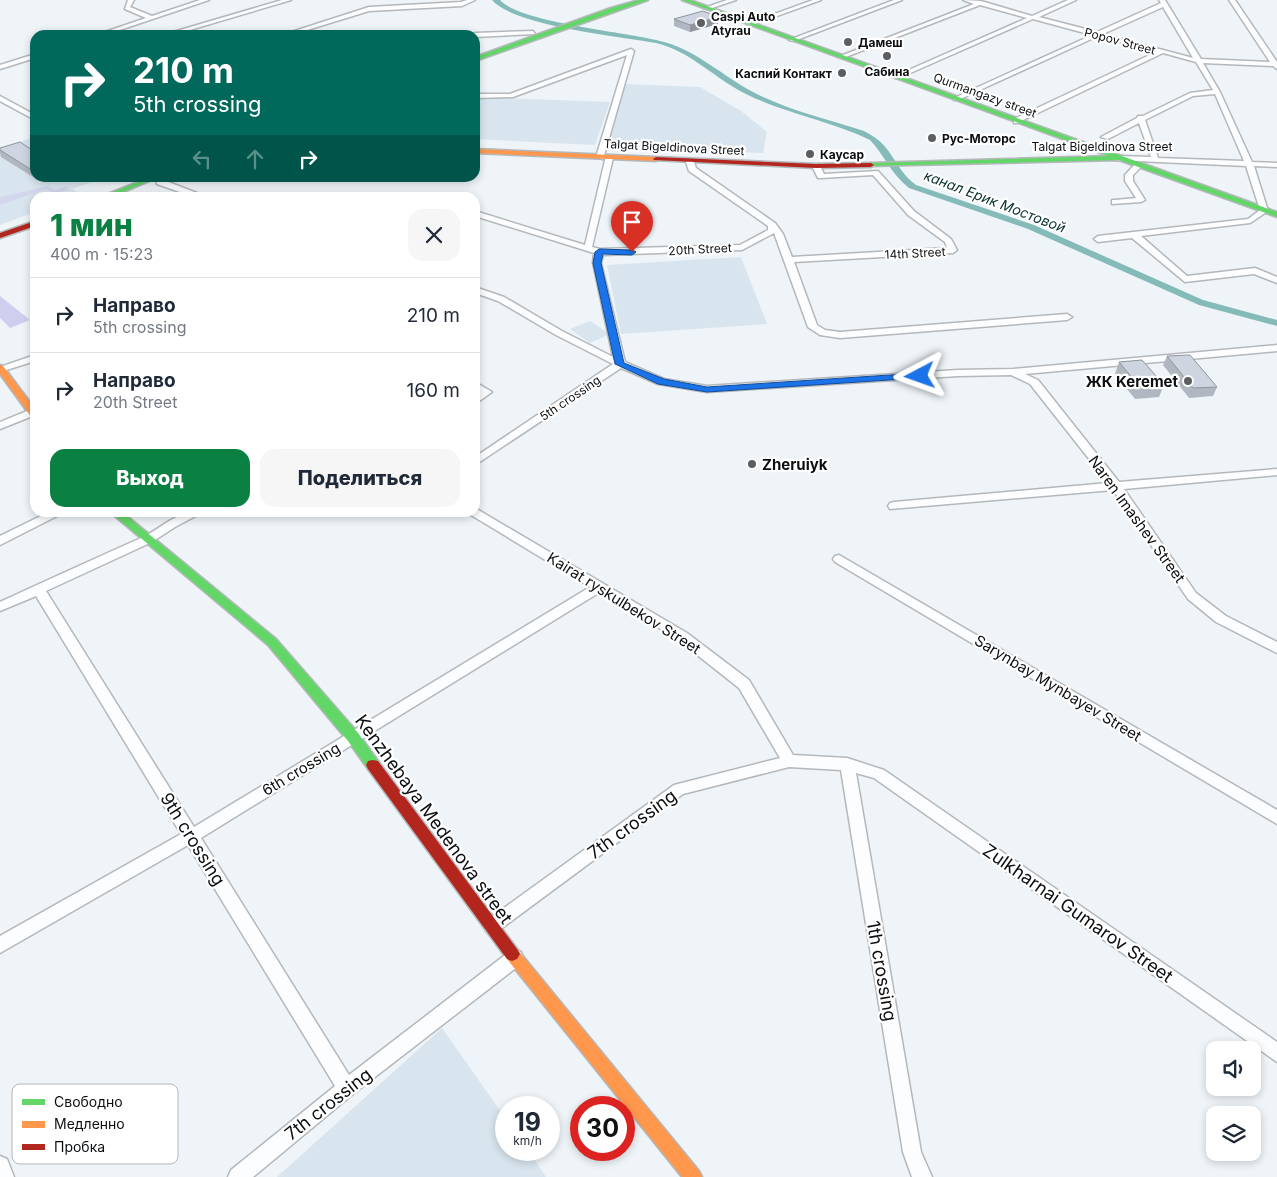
<!DOCTYPE html>
<html lang="ru">
<head>
<meta charset="utf-8">
<style>
	body { margin:0; font-family:Inter,sans-serif; background:#f6f6f7; color:#1f2937; height:100vh; display:flex; flex-direction:column; font-size:19px; white-space:nowrap }
	* { box-sizing:border-box; margin:0 }
	p { font-size:16px; color:#747a83 }
	.icon { flex:none; width:28px; height:28px; fill:none; stroke:currentColor; stroke-width:2; stroke-linecap:round; stroke-linejoin:round }
	.map { position:relative; flex:1; overflow:hidden }
	.panel { position:absolute; left:30px; top:192px; width:450px; height:325px; display:flex; flex-direction:column; background:#fff; border-radius:15px; box-shadow:0 2px 8px #0003 }
	.panel>* { flex:none }
	.top-card { position:absolute; left:30px; top:30px; width:450px; height:152px; border-radius:15px; box-shadow:0 2px 8px #0003; background:#00695c; color:#fff; overflow:hidden }
	.buttons { position:absolute; left:1206px; top:1041px; display:grid; gap:10px }
	.buttons a { display:grid; place-items:center; width:55px; height:55px; border-radius:10px; background:#fff; box-shadow:0 2px 8px #0003; font-size:25px }
	.speed { position:absolute; left:495px; top:1096px; display:flex; gap:10px; font-size:25px; font-weight:700; text-align:center }
	.speed>* { display:grid; place-content:center; width:65px; height:65px; border-radius:50%; background:#fff; box-shadow:0 2px 8px #0003; line-height:1 }
	.speed small { font-size:12px; font-weight:400 }
	.speed .limit { border:8px solid #d22; background:#fff; color:#111 }
	.pin { position:absolute; display:grid; place-items:center; width:42px; height:42px; color:#fff; margin:-51px -21px; border-radius:50% 50% 50% 0; rotate:-45deg; box-shadow:0 0 5px #0007 }
	.pin .icon { rotate:45deg }
	.me { position:absolute; width:55px; margin:-28px; rotate:266deg; stroke-linejoin:round; filter:drop-shadow(0 0 4px #0008) }
	.turn { display:flex; align-items:center; gap:18px; height:105px; padding:0 20px; font-size:22px }
	.turn .icon { width:65px; height:65px; stroke-width:2.5 }
	.turn b { display:block; font-size:35px; line-height:42px }
	.lanes { display:flex; align-items:center; height:48px; padding:0 20px; background:#0003; justify-content:center; gap:25px; direction:ltr }
	.lanes .off { opacity:.35 }
	.round { display:grid; place-items:center; flex:none; width:52px; height:52px; border-radius:15px; background:#f6f6f7 }
	.summary { display:flex; align-items:center; justify-content:space-between; height:85px; padding:0 20px }
	h1 { font-size:30px; font-weight:800; line-height:38px; color:#0b8043 }
	.primary-button { display:flex; gap:10px; margin-top:auto; padding:10px 20px }
	.primary-button a { flex:1; height:58px; border-radius:15px; background:#0b8043; color:#fff; font-size:20px; font-weight:800; line-height:58px; text-align:center }
	.primary-button a+a { background:#f6f6f7; color:#1f2937 }
	ul { padding:0; list-style:none }
	li { display:flex; align-items:center; gap:15px; height:75px; padding:0 20px; border-top:1px solid #e0e1e3 }
	li div { flex:1 }
	li b { display:block; font-size:19px }
	li em { font-style:normal }
	.map>svg:first-child { display:block }
</style>
</head>
<body>
<div class="map">
<svg width="1277" height="1177" viewBox="0 0 1277 1177">
	<rect width="100%" height="100%" fill="#eef4f8"/>
	<g fill="#d9e5ee">
		<polygon points="624,84 700,87 741,111 767,132 763,153 608,146"/>
		<polygon points="475,97 610,102 595,145 553,143 475,139"/>
		<polygon points="35,137 35,178 104,178 72,189 83,195 76,197 35,198 35,212 0,225 0,148"/>
		<polygon points="741,257 767,324 621,334 607,265"/>
		<polygon points="590,321 610,334 590,343 570,329"/>
		<polygon points="442,1028 506,1119 506,1150 528,1150 546,1177 277,1177"/>
	</g>
	<polygon fill="#d4d6ee" points="48,186 55,190 67,186 69,187 66,189 69,190 55,193 46,189 0,205 0,197"/>
	<polygon fill="#cecfef" points="0,296 30,320 10,328 0,318"/>
	<path fill="#84bbb9" d="M492 0H500C520 23 630 32 664 42 697 51 723 76 753 92 787 110 827 119 864 131 895 146 892 167 916 185L1034 225 1203 300 1277 320V326L1199 305 1028 229 909 188C891 174 885 156 870 140 831 121 787 114 748 95 716 80 691 51 656 43 619 36 514 26 492 0Z"/>
	<g fill="none" stroke-linecap="round" stroke-linejoin="round">
		<g stroke="#b4b8bb" stroke-width="3">
			<g id="street">
				<polygon points="128,0 134,0 130,7 152,16 200,0 209,0 105,35 96,35 146,18 125,9"/>
				<polygon points="282,0 291,0 173,35 163,35"/>
				<polygon points="467,0 475,0 462,6 369,11 291,35 282,35 369,7 461,2"/>
				<polygon points="727,0 736,0 709,9 704,8"/>
				<polygon points="813,0 821,0 752,25 747,24"/>
				<polygon points="894,0 902,0 794,41 789,40"/>
				<path d="M963 0 981 1 1032 16 1068 0H1076L1039 17 1097 32 1161 3 1159 0H1165L1201 59 1270 62 1229 0H1235L1277 62V69L1273 66 1203 63 1220 92 1252 162 1277 163V167L1254 166 1268 211 1250 223 1141 236 1187 276 1255 268 1277 277V283L1254 274 1185 282 1132 238 1098 242 1094 239 1098 236 1248 219 1260 210 1246 166 1115 160 1114 158 1118 156 1151 157 1139 123 1108 139 1101 137 1137 118 1138 116H1143L1190 93 1213 90 1196 62 1163 53 1017 123H1014V119L1156 52 1098 36 958 100H954V98L1092 35 1033 19 899 78H895V76L1027 18 980 5 843 58 838 57 974 4ZM1163 7 1193 58 1103 34ZM1215 94 1244 161 1158 158 1145 120 1193 96Z"/>
				<polygon points="533,31 535,34 475,37 475,35 472,35 475,33"/>
				<polygon points="631,49 634,51 603,159 596,157 627,55 513,97 475,98 475,94 510,94"/>
				<polygon points="35,54 35,58 0,69 0,65"/>
				<polygon points="0,96 35,115 35,120 0,101"/>
				<polygon points="606,156 613,158 592,247 600,249 740,245 768,230 768,226 689,171 686,162 690,160 694,162 696,168 775,223 783,234 792,257 947,248 945,242 908,215 873,175 821,178 818,178 812,166 819,164 824,174 878,171 914,211 951,239 957,250 953,253 794,262 817,325 825,330 840,332 1067,314 1072,317 1067,320 840,338 820,335 808,327 774,233 742,250 603,255 601,263 625,362 664,379 707,386 958,370 1013,369 1277,345 1277,351 1025,374 1038,380 1119,482 1277,469 1277,475 1124,489 1196,593 1226,616 1277,642 1277,653 1216,622 1188,599 1113,490 890,509 888,506 890,503 894,502 1108,483 1030,384 1011,375 958,376 707,392 658,384 621,368 475,465 475,457 613,364 556,335 498,301 475,293 475,287 504,297 562,331 613,357 593,263 594,253 475,216 475,211 585,245"/>
				<polygon points="1136,163 1143,165 1133,175 1133,181 1145,200 1141,202 1112,204 1112,200 1115,200 1136,198 1125,181 1125,175"/>
				<polygon points="157,180 163,180 210,198 197,198 157,184"/>
				<polygon points="35,355 35,361 0,372 0,367"/>
				<polygon points="475,382 492,392 475,404 475,396 480,392 475,389"/>
				<polygon points="32,409 35,410 35,415 0,429 0,422"/>
				<path d="M475 508 687 633 749 680 793 755 847 758 884 770 1277 1042V1062L874 778 856 773 921 1152 932 1177H912L903 1152 841 770 789 767 683 794 498 931 492 933 486 931 484 926 486 921 674 785 780 758 739 688 677 639 600 592 201 838 349 1075 509 952 515 950 521 952 523 958 521 964 353 1094 253 1177H228L231 1170 335 1086 188 845 0 953V936L181 834 36 596 0 611V602C47 580 94 559 141 538 166 526 173 512 203 512L175 527 152 542 46 591 194 827 590 587 471 515 470 512H475Z"/>
				<polygon points="49,512 65,512 0,545 0,536"/>
				<polygon points="839,555 1277,810 1277,824 835,562 833,559 835,556"/>
				<polygon points="0,1156 7,1159 14,1177 0,1177"/>
			</g>
		</g>
		<g stroke="#b4b8bb" stroke-width="3">
			<g id="fast">
				<polygon points="639,0 648,0 475,61 475,57 611,8"/>
				<polygon points="682,0 690,0 1277,212 1277,217 1119,160 869,166 869,164 871,163 1109,156"/>
				<polygon points="148,178 156,178 109,198 98,198"/>
				<polygon points="110,512 122,512 276,639 358,733 378,761 380,765 378,769 373,770 368,769 348,741 268,645"/>
			</g>
		</g>
		<g stroke="#b4b8bb" stroke-width="3">
			<g id="slow">
				<polygon points="475,149 656,157 659,159 656,161 475,153"/>
				<polygon points="0,365 3,366 35,409 35,419 32,418 0,374"/>
				<polygon points="512,947 517,949 699,1171 702,1177 682,1177 507,959 504,954 507,949"/>
			</g>
		</g>
		<g stroke="#b4b8bb" stroke-width="3">
			<g id="jam">
				<polygon points="656,157 816,164 871,163 874,165 871,167 816,168 654,160 653,159"/>
				<polygon points="35,221 35,226 0,238 0,233"/>
				<polygon points="373,760 378,761 517,949 520,954 517,959 512,961 507,959 368,769 366,765 368,761"/>
			</g>
		</g>
		<use href="#street" fill="#fcfdfe" fill-rule="evenodd"/>
		<use href="#fast" fill="#63d668" fill-rule="evenodd"/>
		<use href="#slow" fill="#ff974d" fill-rule="evenodd"/>
		<use href="#jam" fill="#b3261e" fill-rule="evenodd"/>
	</g>
	<g fill="#b1b7c1">
		<polygon points="674,19 718,24 690,32 674,26"/>
		<polygon points="0,148 35,152 35,178 49,178 38,180 1,157 0,153"/>
		<polygon points="1167,356 1217,387 1213,396 1189,398 1163,365"/>
		<polygon points="1119,362 1164,385 1159,397 1135,399 1115,374"/>
	</g>
	<g fill="#90959d">
		<polygon points="718,17 718,24 690,32 690,25"/>
		<polygon points="37,178 49,178 38,180"/>
	</g>
	<g fill="#ced5e0" stroke="#90959d">
		<polygon points="703,11 718,17 690,25 674,19"/>
		<polygon points="20,142 35,152 35,172 0,150 0,148"/>
		<polygon points="1190,355 1217,387 1193,388 1167,356"/>
		<polygon points="1142,360 1164,385 1140,387 1119,362"/>
	</g>
	<polygon fill="#1a73e8" stroke="#114b97" points="599,249 632,250 636,252 632,255 603,254 601,263 624,363 664,379 707,387 920,373 924,376 920,378 707,392 658,384 615,364 593,263 595,252"/>
	<g fill="#5b5f62" stroke="#fff" stroke-width="2">
		<circle cx="701" cy="23" r="5"/>
		<circle cx="848" cy="42" r="5"/>
		<circle cx="887" cy="56" r="5"/>
		<circle cx="842" cy="73" r="5"/>
		<circle cx="932" cy="138" r="5"/>
		<circle cx="810" cy="154" r="5"/>
		<circle cx="1188" cy="381" r="5"/>
		<circle cx="752" cy="464" r="5"/>
	</g>
	<g text-anchor="middle" dominant-baseline="central" stroke-width="4.5" stroke-linejoin="round" paint-order="stroke">
		<g font-size="12" font-weight="bold" fill="#0c0f12" stroke="#fff" text-anchor="start">
			<text x="711" y="16">Caspi Auto<tspan x="711" dy="14">Atyrau</tspan></text>
			<text x="858" y="42">Дамеш</text>
			<text x="887" y="71" text-anchor="middle">Сабина</text>
			<text x="832" y="73" text-anchor="end">Каспий Контакт</text>
			<text x="942" y="138">Рус-Моторс</text>
			<text x="820" y="154">Каусар</text>
		</g>
		<g font-size="12" fill="#0c0f12" stroke="#fff">
			<text transform="translate(1120 41) rotate(15)">Popov Street</text>
			<text transform="translate(985 95) rotate(20)">Qurmangazy street</text>
			<text x="1102" y="146">Talgat Bigeldinova Street</text>
			<text transform="translate(674 147) rotate(3)">Talgat Bigeldinova Street</text>
			<text transform="translate(700 249) rotate(-3)">20th Street</text>
			<text transform="translate(915 253) rotate(-3)">14th Street</text>
			<text transform="translate(570 398) rotate(-34)">5th crossing</text>
		</g>
		<g font-size="14" font-style="italic" fill="#08302e" stroke="#fff">
			<text transform="translate(995 201) rotate(21)">канал Ерик Мостовой</text>
		</g>
		<g font-size="15" font-weight="bold" fill="#0c0f12" stroke="#fff" text-anchor="end">
			<text x="1178" y="381">ЖК Keremet</text>
			<text x="762" y="464" text-anchor="start">Zheruiyk</text>
		</g>
		<g font-size="15" fill="#0c0f12" stroke="#fff">
			<text transform="translate(1137 519) rotate(54)">Naren Imashev Street</text>
			<text transform="translate(624 603) rotate(32)">Kairat ryskulbekov Street</text>
			<text transform="translate(1058 688) rotate(31)">Sarynbay Mynbayev Street</text>
			<text transform="translate(301 769) rotate(-31)">6th crossing</text>
		</g>
		<g font-size="18" fill="#0c0f12" stroke="#fff">
			<text transform="translate(434 819) rotate(54)">Kenzhebaya Medenova street</text>
			<text transform="translate(632 824) rotate(-36)">7th crossing</text>
			<text transform="translate(193 839) rotate(58)">9th crossing</text>
			<text transform="translate(1078 913) rotate(35)">Zulkharnai Gumarov Street</text>
			<text transform="translate(882 971) rotate(80)">1th crossing</text>
			<text transform="translate(328 1104) rotate(-38)">7th crossing</text>
		</g>
	</g>
	<rect x="12" y="1084" width="166" height="80" rx="8" fill="#fff" stroke="#b6b7b8" stroke-width="1"/>
	<rect x="22" y="1099" width="23" height="6" fill="#63d668"/>
	<rect x="22" y="1121" width="23" height="7" fill="#ff974d"/>
	<rect x="22" y="1144" width="23" height="6" fill="#b3261e"/>
	<g font-size="14" fill="#0c0f12">
		<text x="54" y="1107">Свободно</text>
		<text x="54" y="1129">Медленно</text>
		<text x="54" y="1152">Пробка</text>
	</g>
</svg>
<div class="buttons">
<a><svg class="icon" aria-label="sound" viewBox="0 0 24 24"><path d="M4 9h4l5-4v14l-5-4H4zM17 9q2 3 0 6"/></svg></a>
<a><svg class="icon" aria-label="layers" viewBox="0 0 24 24"><path d="M12 4l9 5-9 5-9-5zM3 14l9 5 9-5"/></svg></a>
</div>
<div class="speed"><div>19<small>km/h</small></div><div class="limit">30</div></div>
<div class="pin" style="left:632px;top:252px;background:#d93025"><svg class="icon" aria-label="arrive" viewBox="0 0 24 24"><path d="M6 21V4h12l-3 4 3 4H6"/></svg></div>
<svg class="me" style="left:920px;top:376px" viewBox="-20 -20 40 40"><path d="M0-17L14 15 0 8-14 15z" fill="#1a73e8" stroke="#fff" stroke-width="4"/></svg>
<div class="top-card">
<div class="turn"><svg class="icon" aria-label="right" viewBox="0 0 24 24"><path d="M7 20v-9h11M14 6l5 5-5 5"/></svg><div><b>210 m</b>5th crossing</div></div>
<div class="lanes"><svg class="icon off" aria-label="left" viewBox="0 0 24 24"><path d="M17 20v-9H6M10 6l-5 5 5 5"/></svg><svg class="icon off" aria-label="ahead" viewBox="0 0 24 24"><path d="M12 20V5M6 11l6-6 6 6"/></svg><svg class="icon" aria-label="right" viewBox="0 0 24 24"><path d="M7 20v-9h11M14 6l5 5-5 5"/></svg></div>
</div>
<section class="panel">
<div class="summary"><div><h1>1 мин</h1><p>400 m · 15:23</p></div><a class="round"><svg class="icon" aria-label="close" viewBox="0 0 24 24"><path d="M6 6l12 12M18 6L6 18"/></svg></a></div>
<ul>
<li><svg class="icon" aria-label="right" viewBox="0 0 24 24"><path d="M7 20v-9h11M14 6l5 5-5 5"/></svg><div><b>Направо</b><p>5th crossing</p></div><em>210 m</em></li>
<li><svg class="icon" aria-label="right" viewBox="0 0 24 24"><path d="M7 20v-9h11M14 6l5 5-5 5"/></svg><div><b>Направо</b><p>20th Street</p></div><em>160 m</em></li>
</ul>
<div class="primary-button"><a>Выход</a><a>Поделиться</a></div>
</section>
</div>
</body>
</html>
